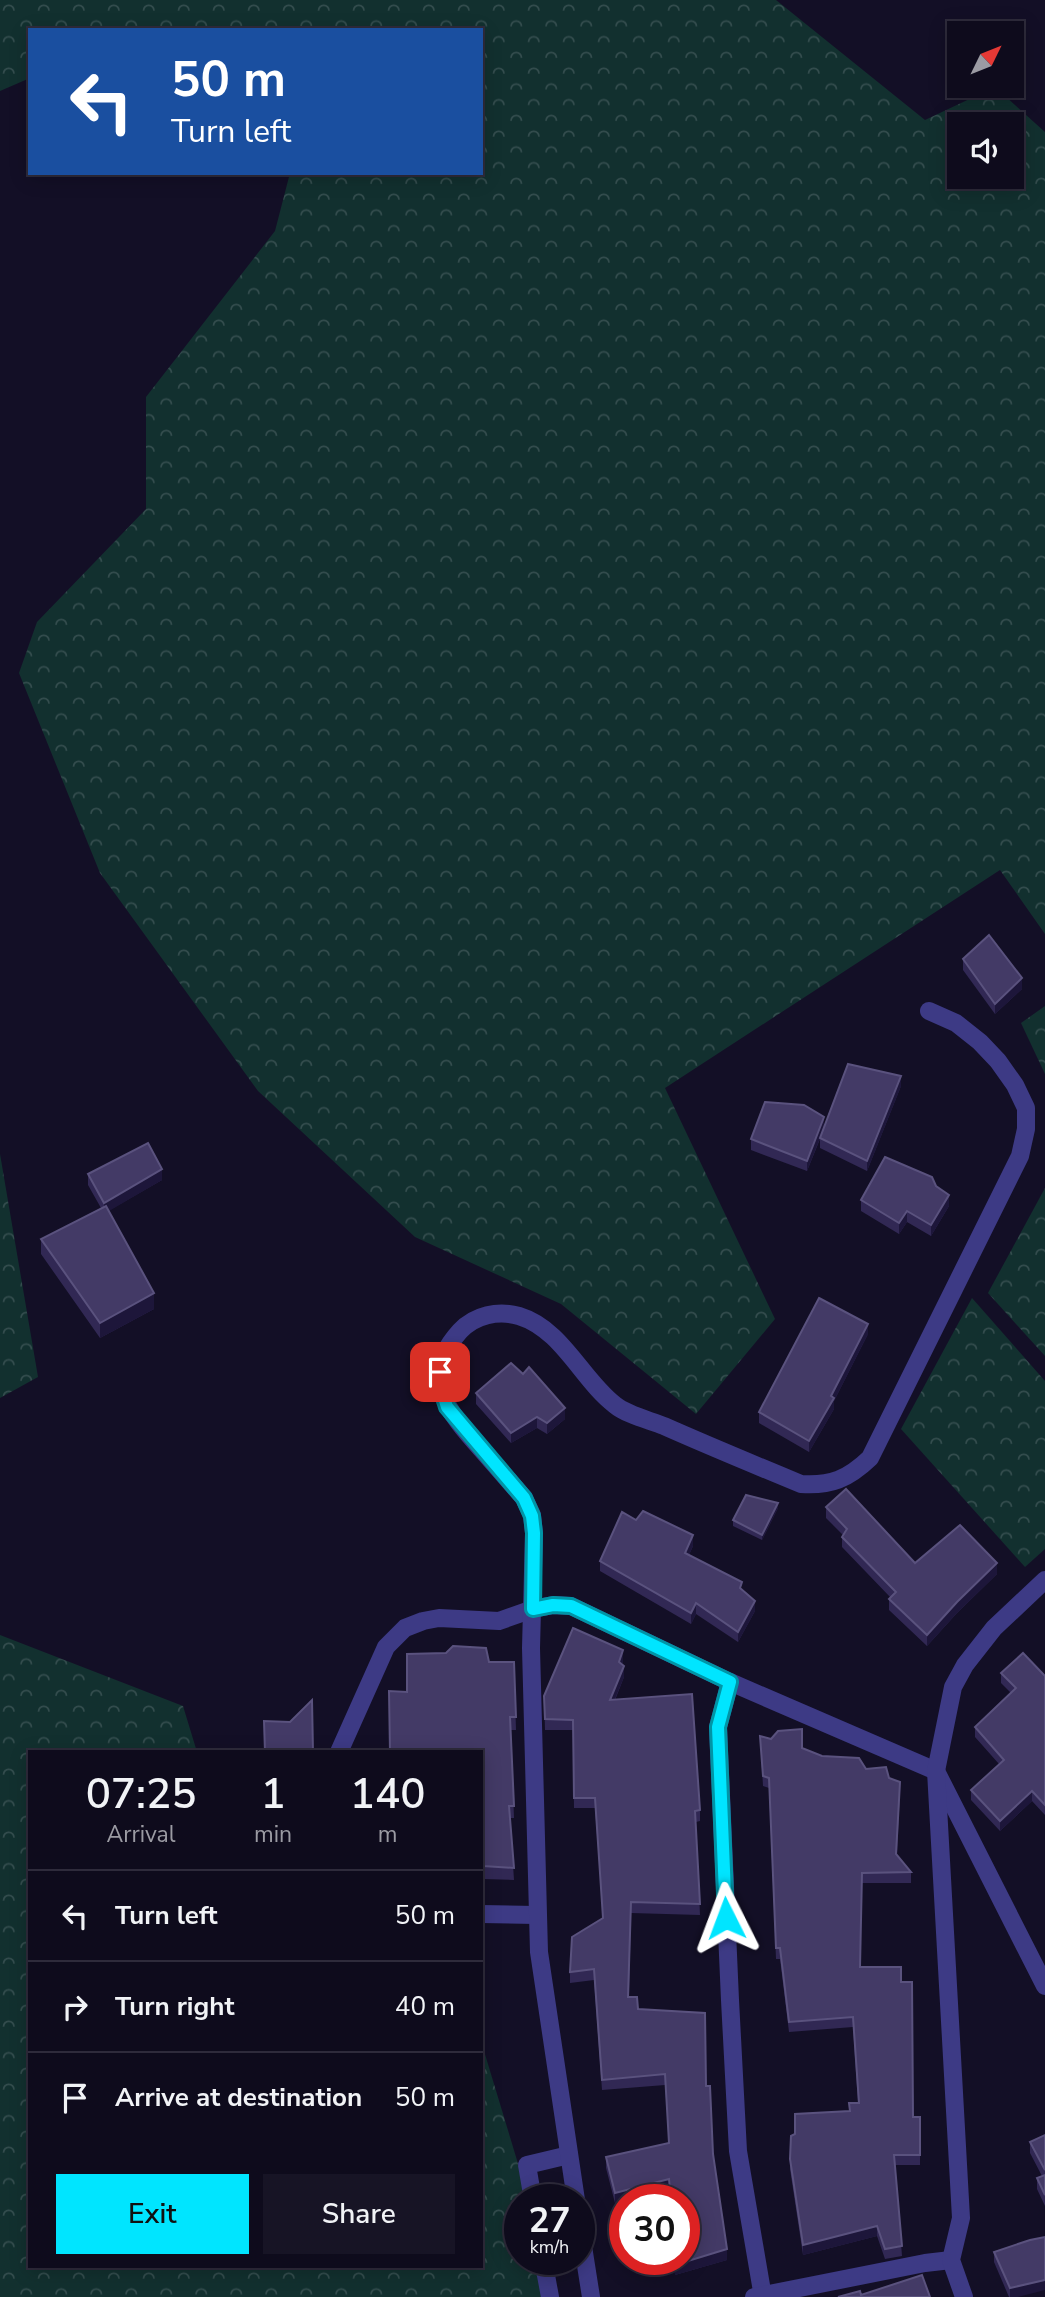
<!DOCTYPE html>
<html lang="en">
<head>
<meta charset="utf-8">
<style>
	body { margin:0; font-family:"Nunito Sans",sans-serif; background:#171425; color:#f1f3f6; height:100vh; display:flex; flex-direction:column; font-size:26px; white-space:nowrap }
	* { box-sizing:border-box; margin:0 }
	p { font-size:23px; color:#9b9ba3 }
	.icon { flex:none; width:38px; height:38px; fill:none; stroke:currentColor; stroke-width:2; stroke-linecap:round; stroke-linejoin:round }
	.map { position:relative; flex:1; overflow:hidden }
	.side { position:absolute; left:28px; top:1750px; width:455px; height:518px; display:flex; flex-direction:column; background:#0e0b1c; border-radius:0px; box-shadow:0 4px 18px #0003,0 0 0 2px #2e2b3b }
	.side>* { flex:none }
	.guide { position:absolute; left:28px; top:28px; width:455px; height:147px; border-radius:0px; box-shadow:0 4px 18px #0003,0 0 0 2px #2e2b3b; background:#1a4fa0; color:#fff; overflow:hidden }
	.needle { width:46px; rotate:47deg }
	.buttons { position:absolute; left:947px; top:21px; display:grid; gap:14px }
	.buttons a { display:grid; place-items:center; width:77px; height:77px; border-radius:0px; background:#0e0b1c; box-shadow:0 4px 18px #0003,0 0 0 2px #2e2b3b; font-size:35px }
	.speed { position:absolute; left:504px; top:2184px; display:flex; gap:14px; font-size:35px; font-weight:700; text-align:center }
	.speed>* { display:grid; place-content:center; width:91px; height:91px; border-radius:50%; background:#0e0b1c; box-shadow:0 4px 18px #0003,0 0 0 2px #2e2b3b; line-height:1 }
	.speed small { font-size:18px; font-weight:400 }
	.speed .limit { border:10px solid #d22; background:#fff; color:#111 }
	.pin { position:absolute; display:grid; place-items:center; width:60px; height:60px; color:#fff; margin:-30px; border-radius:14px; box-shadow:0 4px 10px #0006 }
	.me { position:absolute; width:77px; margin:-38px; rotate:357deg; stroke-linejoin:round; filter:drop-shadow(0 0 5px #0008) }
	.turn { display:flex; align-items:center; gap:24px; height:147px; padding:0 28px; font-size:32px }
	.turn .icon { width:91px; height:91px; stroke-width:2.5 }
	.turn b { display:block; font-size:49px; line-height:60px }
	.eta { display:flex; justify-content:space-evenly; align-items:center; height:119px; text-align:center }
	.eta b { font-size:42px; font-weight:600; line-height:49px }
	.action { display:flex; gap:14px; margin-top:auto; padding:14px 28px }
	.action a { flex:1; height:80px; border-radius:0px; background:#00e5ff; color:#111; font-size:28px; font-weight:600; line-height:80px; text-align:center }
	.action a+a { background:#171425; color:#f1f3f6 }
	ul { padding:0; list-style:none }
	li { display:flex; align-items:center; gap:21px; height:91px; padding:0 28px; border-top:2px solid #2e2b3b }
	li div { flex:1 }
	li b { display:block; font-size:26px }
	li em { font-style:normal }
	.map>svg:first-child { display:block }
</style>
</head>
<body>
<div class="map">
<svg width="1045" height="2297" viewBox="0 0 1045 2297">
	<defs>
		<pattern id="forest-crowns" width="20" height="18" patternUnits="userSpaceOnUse" patternTransform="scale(1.75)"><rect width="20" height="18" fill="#12302f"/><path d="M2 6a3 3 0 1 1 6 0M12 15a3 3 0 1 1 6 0" fill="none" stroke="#344d4e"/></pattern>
	</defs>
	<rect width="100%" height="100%" fill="#130f26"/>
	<g fill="url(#forest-crowns)" fill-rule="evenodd">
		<path d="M0 0H776L925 120 995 87 1045 132V934L1000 870 665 1088 775 1319 696 1414 561 1304 415 1237 258 1091 100 873 19 673 37 622 146 509V397L275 231 290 173H481V30H30V78L0 91ZM959 124H1012V177H959Z"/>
		<polygon points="1045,1006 1045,1074 1021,1023"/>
		<polygon points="0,1154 38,1377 0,1398"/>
		<polygon points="1045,1188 1045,1356 988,1293"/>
		<polygon points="972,1298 1045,1381 1045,1549 1025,1567 901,1429"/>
		<polygon points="0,1635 183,1706 197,1752 30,1752 30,2266 481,2266 481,2049 484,2051 529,2200 520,2200 520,2259 546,2259 557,2297 0,2297"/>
	</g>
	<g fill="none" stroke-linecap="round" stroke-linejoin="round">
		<g stroke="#3d3a85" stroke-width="18">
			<polyline points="730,1682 718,1727 730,2000 738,2151 763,2297"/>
			<polyline points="339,1752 386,1647 405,1628 423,1621 439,1618 499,1621 533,1609 553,1605 571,1606 730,1682 936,1771 1045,1986"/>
			<polyline points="481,1914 536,1915"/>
			<polyline points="533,2200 527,2165 569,2155"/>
			<path d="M576 2200 539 1952 531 1648 534 1533 532 1515 524 1498C510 1482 496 1466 482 1450 448 1412 418 1377 460 1331 475 1315 498 1310 519 1316 562 1329 582 1380 615 1405 627 1415 649 1420 664 1426 709 1446 755 1465 801 1484 831 1486 848 1479 870 1458L1020 1156 1026 1129V1108L1015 1085 998 1061 980 1042 956 1023 929 1011"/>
			<polyline points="579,2221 591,2297"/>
			<polyline points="543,2259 550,2297"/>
			<polyline points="754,2297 925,2263 951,2260"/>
			<polyline points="964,2297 951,2260 961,2218 936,1771 953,1687 965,1665 994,1628 1045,1580"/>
		</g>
	</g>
	<g fill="#312854">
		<polygon points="963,959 1022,989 995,1014 963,970"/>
		<polygon points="901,1086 867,1171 820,1148 820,1139 807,1171 751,1150 751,1139 824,1127"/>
		<polygon points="88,1174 162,1180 108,1211 154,1309 100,1338 41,1254 41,1239 101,1208 88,1185"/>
		<polygon points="936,1186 949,1206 931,1236 907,1222 899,1234 861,1211 861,1200"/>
		<polygon points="868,1334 834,1401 834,1409 809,1452 759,1423 759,1412"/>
		<polygon points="476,1393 565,1419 547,1434 537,1428 511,1443 476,1404"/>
		<polygon points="826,1507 915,1563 997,1574 957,1613 927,1646 889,1610 889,1599 891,1598 842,1547 842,1537 843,1535 826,1518"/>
		<polygon points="778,1508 762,1540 733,1526 733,1520"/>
		<polygon points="636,1520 693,1546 689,1555 742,1590 755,1611 738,1642 696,1614 691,1624 600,1571 600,1561"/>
		<polygon points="446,1653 489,1662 514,1662 516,1730 511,1730 514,1818 510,1818 514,1880 483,1879 481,1876 481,1752 407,1692"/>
		<polygon points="623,1661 622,1664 624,1677 615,1700 700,1810 700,1821 696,1822 700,1915 631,1913 629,1997 706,2086 713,2154 727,2260 675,2275 674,2259 684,2259 684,2200 670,2200 669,2190 625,2200 625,2201 615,2203 606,2168 606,2157 669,2143 665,2085 602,2090 594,1980 570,1983 570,1972 603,1918 595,1808 574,1808 573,1730 545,1730 544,1696"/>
		<polygon points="1001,1673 1045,1676 1045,1815 1032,1801 1000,1831 971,1800 971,1790 999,1764 975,1737 975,1727 1011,1693 1001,1683"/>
		<polygon points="760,1736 802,1748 822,1756 866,1769 889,1778 900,1792 897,1855 911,1872 911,1883 862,1883 860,1967 901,1982 913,2117 920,2117 920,2165 895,2165 902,2256 885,2259 877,2236 803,2255 790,2169 791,2136 850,2111 858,2103 853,2027 789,2032 780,1959 776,1959 769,1788 763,1786"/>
		<polygon points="1045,2135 1045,2206 1037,2189 1037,2178 1042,2176 1030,2153 1030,2142"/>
		<polygon points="994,2252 1018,2297 1009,2297 994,2262"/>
	</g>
	<g fill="#1d163a">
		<polygon points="1022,978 1022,989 995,1014 995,1004"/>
		<polygon points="901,1076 901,1086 867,1171 867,1161"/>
		<polygon points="824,1117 824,1128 807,1171 807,1161"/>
		<polygon points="162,1169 162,1180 104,1214 104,1203"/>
		<polygon points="949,1195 949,1206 931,1236 931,1225"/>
		<polygon points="907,1211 907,1222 899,1234 899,1223"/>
		<polygon points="154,1293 154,1309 100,1338 100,1323"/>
		<polygon points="868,1324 868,1334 834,1401 834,1409 809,1452 809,1441 831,1396"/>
		<polygon points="565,1408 565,1419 547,1434 547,1423"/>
		<polygon points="537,1417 537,1428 511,1443 511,1433"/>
		<polygon points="778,1503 778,1508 762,1540 762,1535"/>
		<polygon points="693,1535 693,1546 685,1563 685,1553"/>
		<polygon points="997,1563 997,1574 957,1613 927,1646 927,1635 957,1602"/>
		<polygon points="755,1601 755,1611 738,1642 738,1632"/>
		<polygon points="696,1603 696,1614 691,1624 691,1613"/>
		<polygon points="623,1650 623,1661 619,1672 619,1662"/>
		<polygon points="624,1666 624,1677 610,1711 610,1700"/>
		<polygon points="1032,1791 1032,1801 1000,1831 1000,1821"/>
		<polygon points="669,2179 669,2190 630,2200 625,2200 625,2201 615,2203 615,2193"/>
		<polygon points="877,2226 877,2236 803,2255 803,2245"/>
		<polygon points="727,2249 727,2260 675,2275 675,2265"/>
		<polygon points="1045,2280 1045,2290 1018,2297 1010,2297 1010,2288"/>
	</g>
	<g fill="#433a66" stroke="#5a527e" stroke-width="2">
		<polygon points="989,935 1022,978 995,1004 963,959"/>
		<polygon points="848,1064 901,1076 867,1161 820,1138"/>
		<polygon points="765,1102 804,1105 824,1117 807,1161 751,1139"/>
		<polygon points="148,1143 162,1169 104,1203 88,1174"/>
		<polygon points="885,1157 932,1177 936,1186 949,1195 931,1225 907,1211 899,1223 861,1200"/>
		<polygon points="106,1206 154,1293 100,1323 41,1239"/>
		<polygon points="819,1298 868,1324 831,1396 834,1398 809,1441 759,1412"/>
		<polygon points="511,1363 523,1374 529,1367 565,1408 547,1423 537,1417 511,1433 476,1393"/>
		<polygon points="846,1489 915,1563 960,1525 997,1563 957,1602 927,1635 889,1599 896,1592 842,1537 847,1529 826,1507"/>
		<polygon points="746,1495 778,1503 762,1535 733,1520"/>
		<polygon points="643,1511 693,1535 685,1553 742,1582 740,1588 755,1601 738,1632 696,1603 691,1613 600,1561 622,1512 636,1520"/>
		<polygon points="573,1628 623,1650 619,1662 624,1666 610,1700 692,1694 700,1810 695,1811 700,1904 631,1902 628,1997 637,1997 638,2009 705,2013 706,2086 710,2086 713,2154 727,2249 675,2265 674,2259 684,2259 684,2200 671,2200 669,2179 615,2193 606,2157 669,2143 665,2074 602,2080 594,1969 570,1972 572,1937 603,1918 595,1798 574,1798 573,1720 545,1719 544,1696"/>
		<polygon points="453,1646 486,1648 489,1662 514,1662 516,1717 510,1717 514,1806 509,1806 514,1868 483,1866 481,1863 481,1752 390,1752 389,1691 407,1692 407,1654 446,1653"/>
		<polygon points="1023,1653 1045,1676 1045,1805 1032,1791 1000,1821 971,1790 1004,1760 975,1727 1016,1688 1001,1673"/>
		<polygon points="312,1700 313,1752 265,1752 264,1721 290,1722"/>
		<polygon points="802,1729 802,1748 822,1756 859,1758 866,1769 886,1767 889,1778 900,1782 896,1854 911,1872 862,1873 860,1967 901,1967 901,1982 912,1982 913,2117 920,2117 920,2155 894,2155 902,2246 885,2249 877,2226 803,2245 790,2159 791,2136 795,2134 795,2114 850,2111 849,2103 859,2103 853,2017 789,2022 780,1948 776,1948 769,1778 763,1776 760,1736 771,1739 778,1731"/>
		<polygon points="1045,2135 1045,2170 1030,2142"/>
		<polygon points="1045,2175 1045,2195 1037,2178"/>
		<polygon points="1045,2237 1045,2280 1010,2288 994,2252 1030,2240"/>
		<polygon points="922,2275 930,2297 838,2297 860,2291 861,2295"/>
	</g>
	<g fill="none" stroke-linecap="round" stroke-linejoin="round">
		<g stroke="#0095a6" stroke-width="18">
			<polyline id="route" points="440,1372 441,1388 447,1407 524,1498 532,1516 534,1533 533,1609 553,1605 571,1606 730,1682 718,1727 726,1918"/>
		</g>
		<use href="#route" stroke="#00e5ff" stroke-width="12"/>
	</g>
</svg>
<div class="buttons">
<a><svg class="needle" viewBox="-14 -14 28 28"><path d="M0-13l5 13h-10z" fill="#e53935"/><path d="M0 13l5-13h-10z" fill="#9b9ba3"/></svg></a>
<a><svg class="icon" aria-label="sound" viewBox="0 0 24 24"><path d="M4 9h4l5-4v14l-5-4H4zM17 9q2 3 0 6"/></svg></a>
</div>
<div class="speed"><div>27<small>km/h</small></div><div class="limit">30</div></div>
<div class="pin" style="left:440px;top:1372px;background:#d93025"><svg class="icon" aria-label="arrive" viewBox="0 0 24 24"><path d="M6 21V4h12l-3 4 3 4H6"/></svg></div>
<svg class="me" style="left:726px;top:1918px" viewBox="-20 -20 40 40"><path d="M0-17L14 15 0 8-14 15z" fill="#00e5ff" stroke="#fff" stroke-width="4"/></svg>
<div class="guide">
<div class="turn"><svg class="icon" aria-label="left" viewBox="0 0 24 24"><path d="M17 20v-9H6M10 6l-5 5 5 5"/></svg><div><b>50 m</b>Turn left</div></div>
</div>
<section class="side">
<div class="eta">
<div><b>07:25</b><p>Arrival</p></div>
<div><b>1</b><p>min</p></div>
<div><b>140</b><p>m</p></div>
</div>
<ul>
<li><svg class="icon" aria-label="left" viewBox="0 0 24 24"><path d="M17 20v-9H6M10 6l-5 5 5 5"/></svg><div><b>Turn left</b></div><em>50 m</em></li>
<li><svg class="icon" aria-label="right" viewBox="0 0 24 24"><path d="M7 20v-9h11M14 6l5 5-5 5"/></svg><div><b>Turn right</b></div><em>40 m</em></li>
<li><svg class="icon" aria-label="arrive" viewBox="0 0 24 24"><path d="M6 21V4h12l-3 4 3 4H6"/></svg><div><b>Arrive at destination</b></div><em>50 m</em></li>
</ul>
<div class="action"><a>Exit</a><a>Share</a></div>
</section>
</div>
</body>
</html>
